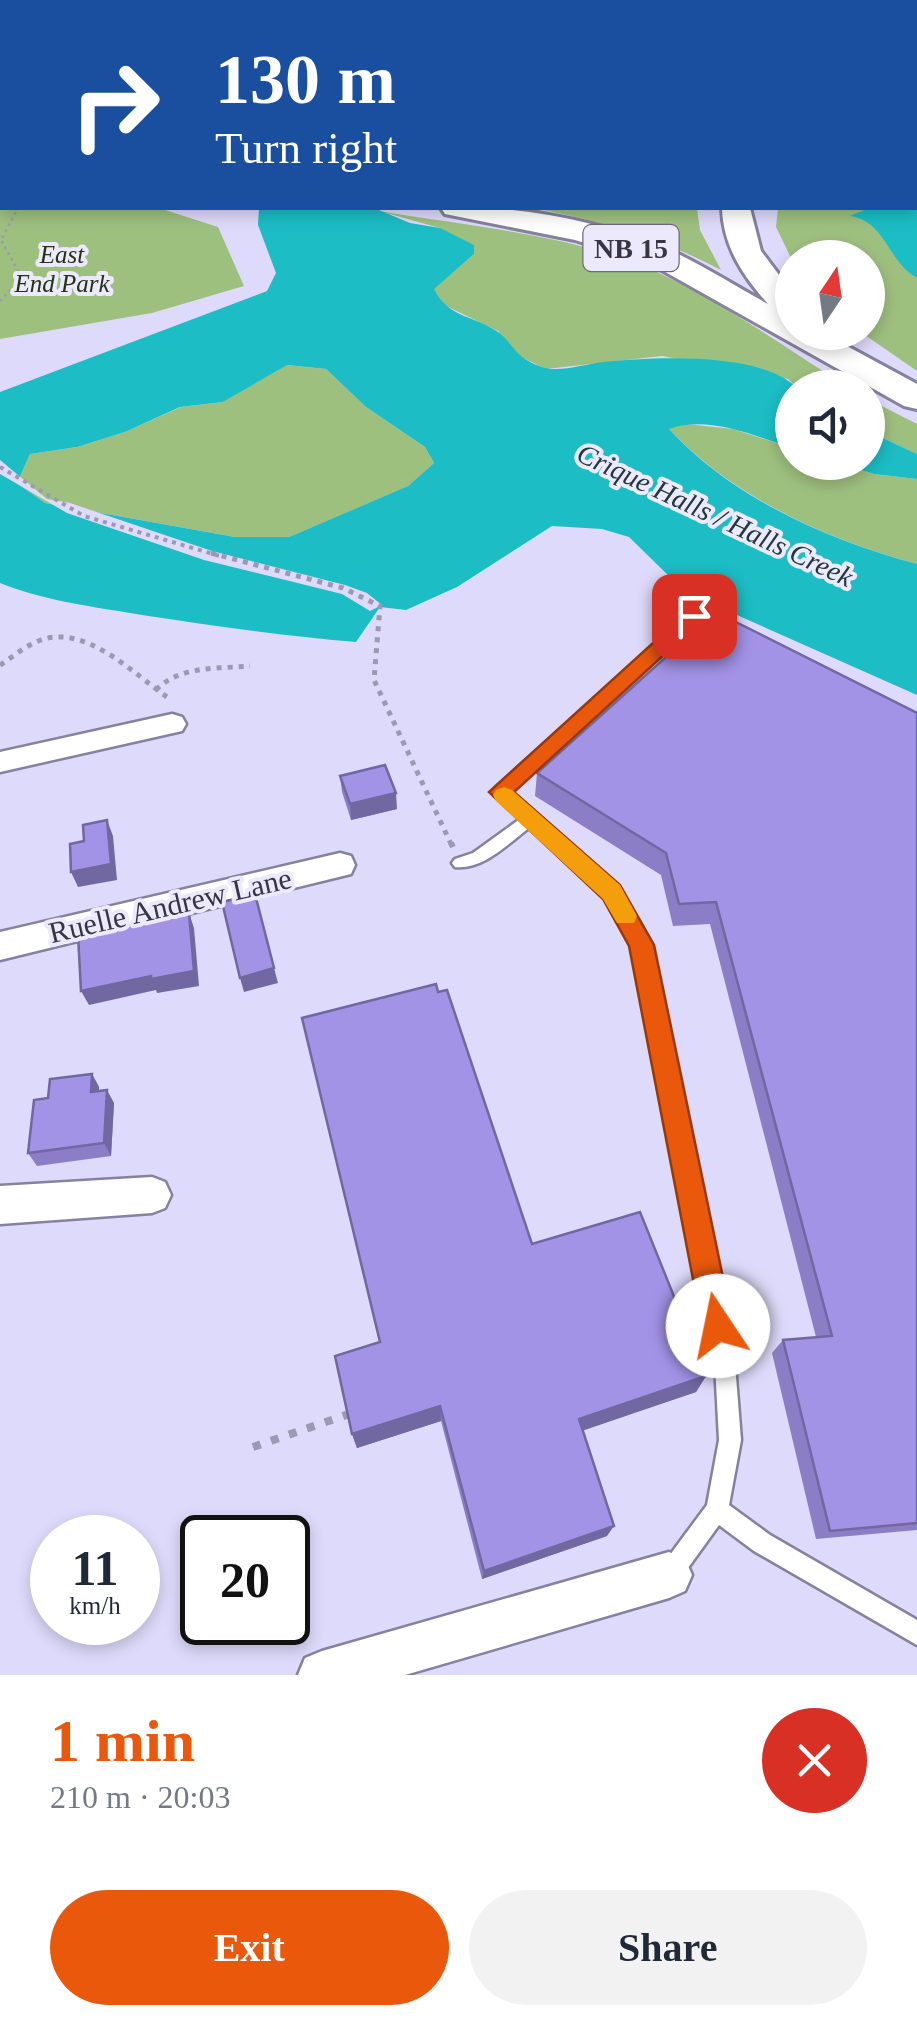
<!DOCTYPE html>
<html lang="en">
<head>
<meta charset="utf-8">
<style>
	body { margin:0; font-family:"Times New Roman",serif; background:#f2f2f3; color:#1f2937; height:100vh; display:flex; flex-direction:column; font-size:38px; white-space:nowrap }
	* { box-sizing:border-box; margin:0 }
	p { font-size:32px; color:#747a83 }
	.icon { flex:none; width:55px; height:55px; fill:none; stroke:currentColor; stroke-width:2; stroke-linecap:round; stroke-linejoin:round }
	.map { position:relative; height:1675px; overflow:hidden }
	.drawer { display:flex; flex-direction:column; background:#fff; flex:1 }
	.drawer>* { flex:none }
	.banner { position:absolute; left:0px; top:0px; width:918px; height:210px; box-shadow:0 5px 15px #0003; background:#1a4fa0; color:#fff; overflow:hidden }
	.needle { width:65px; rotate:13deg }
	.controls { position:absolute; left:775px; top:240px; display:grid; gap:20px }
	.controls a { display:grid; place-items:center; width:110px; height:110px; border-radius:50%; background:#fff; box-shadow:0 5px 15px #0003; font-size:50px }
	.speed { position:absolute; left:30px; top:1515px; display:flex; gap:20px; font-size:50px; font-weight:700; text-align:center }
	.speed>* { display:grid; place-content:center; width:130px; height:130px; border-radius:50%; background:#fff; box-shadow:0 5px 15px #0003; line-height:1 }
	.speed small { font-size:25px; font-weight:400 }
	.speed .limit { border:5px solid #111; border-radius:15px; background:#fff; color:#111 }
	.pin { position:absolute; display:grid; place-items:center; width:85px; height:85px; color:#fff; margin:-42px; border-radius:20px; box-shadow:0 5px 15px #0006 }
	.me { position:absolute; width:110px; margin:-55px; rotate:349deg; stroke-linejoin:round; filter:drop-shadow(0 0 8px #0008) }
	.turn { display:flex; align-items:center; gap:35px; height:210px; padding:0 50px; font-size:45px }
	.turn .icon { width:130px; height:130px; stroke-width:2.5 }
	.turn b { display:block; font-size:70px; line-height:85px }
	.round { display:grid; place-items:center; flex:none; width:105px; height:105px; border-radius:52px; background:#f2f2f3 }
	.summary { display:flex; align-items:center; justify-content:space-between; height:170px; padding:0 50px }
	h1 { font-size:60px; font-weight:600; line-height:75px; color:#ea580c }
	.action { display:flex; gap:20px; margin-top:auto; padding:20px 50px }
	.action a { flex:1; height:115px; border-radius:60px; background:#ea580c; color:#fff; font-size:40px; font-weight:600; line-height:115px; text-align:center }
	.action a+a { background:#f2f2f3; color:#1f2937 }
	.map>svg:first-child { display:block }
</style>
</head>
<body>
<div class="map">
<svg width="917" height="1675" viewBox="0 0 917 1675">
	<rect width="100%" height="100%" fill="#dedafb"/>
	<g fill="#9ec07f">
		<polygon points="0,138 2,208 159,208 218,227 244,286 152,313 0,339"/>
		<path d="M535 208H697L700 230 721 270C661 238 601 222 535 208Z"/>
		<path d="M778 208H869L854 215C886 224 890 264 917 278V371L862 333 868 332V258L792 260 776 227Z"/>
		<path d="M379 211C466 226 560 233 643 266 715 296 782 346 848 387H796L788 379 662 356 546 369 515 354 498 331 442 304 433 289 474 254 440 228Z"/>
		<polygon points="286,365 326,369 366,407 425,447 434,463 408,486 289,537 235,537 45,503 17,483 30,454 77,447 125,432 181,407 223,402"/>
		<polygon points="868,399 917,424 917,454 868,431"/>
		<path d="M687 424 733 429 792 448V462L838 463 874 474 917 479V564C828 540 732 497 668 428Z"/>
	</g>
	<g fill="#1cbdc5" fill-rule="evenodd">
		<path d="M915 187 917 188V278C888 263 886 221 850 216L869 208H915Z"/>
		<path d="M259 208H374L410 223 440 228 474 245V254L434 289C448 317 471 315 495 330 514 342 512 357 542 367 558 373 585 364 603 362 652 357 758 351 796 387L792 388V448C755 436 708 415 669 429 732 498 828 540 917 564V695L721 608 672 579 629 537 602 529 552 526 457 587 406 610 380 607 356 642C284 636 213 626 142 615 95 607 45 601 0 583V392L267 291 276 273 258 225ZM287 365 326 369 366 407 425 447 434 463 408 486 289 537H235L45 503 17 483 30 454 77 447 125 432 180 407 223 402Z"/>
		<polygon points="868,431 917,454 917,479 874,474 838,463 868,462"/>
	</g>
	<polygon fill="#dedafb" points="0,460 47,499 70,503 212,551 345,585 367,593 382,605 370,611 342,594 204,560 67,513 0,474"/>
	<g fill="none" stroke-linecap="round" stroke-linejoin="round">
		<g stroke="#86819f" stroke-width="5">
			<g id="lane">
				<polygon points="142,0 148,0 149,2 143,2"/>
				<polygon points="0,5 2,6 2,10 0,9"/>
				<path d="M694 612 728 630 722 634 695 622 509 792 618 888 649 945 735 1364 741 1440 729 1505 770 1535 917 1620V1645L754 1551 719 1525 680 1579 672 1582 664 1579 661 1571 664 1563 707 1505 719 1440 715 1364 633 946 606 896 530 827C508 844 483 870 455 867L452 863 455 859 473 853 520 819 495 796 493 792 495 788 690 613Z"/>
			</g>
		</g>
		<g stroke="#86819f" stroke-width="5">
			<g id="street">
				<polygon points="673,0 688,0 689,2 675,2"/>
				<polygon points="172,714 182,717 186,724 182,731 0,772 0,752"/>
				<polygon points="340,853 351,856 355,865 351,874 0,960 0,932"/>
				<polygon points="152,1177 165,1182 171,1195 165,1208 152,1213 0,1224 0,1186"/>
				<polygon points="669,1552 685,1559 692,1575 685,1591 669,1598 405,1675 298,1675 305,1658 322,1651"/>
			</g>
		</g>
		<g stroke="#86819f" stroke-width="6">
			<g id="highway">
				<polygon points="915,80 917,80 915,95"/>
				<rect x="0" y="96" width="2" height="14"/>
				<path d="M441 208C512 203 608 222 674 252 706 267 737 287 768 304 743 276 723 246 722 208H750L761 251 792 292V332H821L917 384V409L904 406 651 264 575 240 445 214Z"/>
			</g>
		</g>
		<polyline stroke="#9d99b2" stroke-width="2.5" stroke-dasharray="2.5 4" stroke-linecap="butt" points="0,301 22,278 1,240 18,208"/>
		<polyline stroke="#9d99b2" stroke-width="4" stroke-dasharray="4 5" stroke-linecap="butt" points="0,467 84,516 220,556"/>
		<g stroke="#9d99b2" stroke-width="5" stroke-dasharray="5 6" stroke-linecap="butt">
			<polyline points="211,553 343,588 380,606 374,680 452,846"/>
			<path d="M0 665C13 657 26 645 41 640 86 624 134 674 167 697L168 702"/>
			<path d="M156 690C180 665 218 669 250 666"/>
		</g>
		<polyline stroke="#9d99b2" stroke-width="6" stroke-dasharray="6 9" stroke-linecap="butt" points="451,843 453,847"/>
		<polyline stroke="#9d99b2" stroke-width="8" stroke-dasharray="8 11" stroke-linecap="butt" points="253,1447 349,1414"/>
		<use href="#lane" fill="#fff" fill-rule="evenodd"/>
		<use href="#street" fill="#fff" fill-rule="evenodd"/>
		<use href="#highway" fill="#fff" fill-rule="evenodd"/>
	</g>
	<g fill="#8b7ec6">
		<polygon points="11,0 137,0 138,2 12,2"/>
		<polygon points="917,713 917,1530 816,1539 772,1353 783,1340 816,1337 710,924 673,926 661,875 535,796 537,773"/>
		<polygon points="340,776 397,809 351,820 342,792"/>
		<polygon points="92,1074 99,1087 99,1091 114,1103 111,1156 37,1166 28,1153 48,1098"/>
		<polygon points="532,1244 706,1376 696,1392 582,1430 607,1536 482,1579 441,1421 357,1448 352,1434 379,1343"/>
	</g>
	<g fill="#7167a1">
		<polygon points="232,0 261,0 261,2 223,2 223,1"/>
		<polygon points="647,0 672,0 671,2 628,2"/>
		<polygon points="396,793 397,809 351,820 350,804"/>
		<polygon points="107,820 113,836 117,880 78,887 71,872"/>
		<polygon points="189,913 194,928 199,986 157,993 156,990 89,1005 81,991"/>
		<polygon points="274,968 278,983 244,992 240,978"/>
		<polygon points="92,1074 99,1087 99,1105 91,1092"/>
		<polygon points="107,1090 114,1103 111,1156 104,1143"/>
		<polygon points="706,1376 696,1392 573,1434 579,1419"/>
		<polygon points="440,1406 441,1421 357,1448 352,1434"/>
		<polygon points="614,1526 607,1536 482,1579 484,1571"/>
	</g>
	<g fill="#a293e6" stroke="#7167a1" stroke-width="2.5">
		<polygon points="263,0 296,0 273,2 265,2"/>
		<polygon points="573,0 647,0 628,2 576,2"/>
		<polygon points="716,612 917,713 917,1523 830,1531 783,1340 832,1336 716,902 679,904 666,853 537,773"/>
		<polygon points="385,765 396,793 350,804 340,776"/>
		<polygon points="107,820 111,864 71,872 70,844 84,841 83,825"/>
		<polygon points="255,894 274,968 240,978 222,902"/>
		<polygon points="189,913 194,971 151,979 151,976 81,991 78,935"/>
		<polygon points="436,984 438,992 447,990 532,1244 640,1212 706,1376 579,1419 614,1526 484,1571 440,1406 352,1434 335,1356 380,1342 302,1018"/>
		<polygon points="92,1074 91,1092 107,1090 104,1143 28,1153 34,1100 48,1098 50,1079"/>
	</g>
	<polygon fill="#ea580c" stroke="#983908" stroke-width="2.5" points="694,610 701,612 701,621 514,792 620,885 654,945 733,1326 729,1336 718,1341 707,1336 702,1326 629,946 603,899 489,792 687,612"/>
	<polygon fill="#f59e0b" points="504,787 512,790 620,885 637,916 634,923 617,923 603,899 496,801 493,795 496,790"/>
	<g text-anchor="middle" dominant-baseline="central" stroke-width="8" stroke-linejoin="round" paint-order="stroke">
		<g font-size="25" font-style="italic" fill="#233311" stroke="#ece9fd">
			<text x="62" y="254">East<tspan x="62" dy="29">End Park</tspan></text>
		</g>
		<rect fill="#ece9fd" stroke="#6d6b7a" stroke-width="2.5" x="583.5" y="225" width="95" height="46" rx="8"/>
		<g font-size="28" font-weight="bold" fill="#373542">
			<text x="631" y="248">NB 15</text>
		</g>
		<g font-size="28" font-style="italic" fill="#21393b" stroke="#ece9fd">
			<text transform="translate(715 515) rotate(25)">Crique Halls / Halls Creek</text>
		</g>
		<g font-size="30" fill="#373542" stroke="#ece9fd">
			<text transform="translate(170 905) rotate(-13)">Ruelle Andrew Lane</text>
		</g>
	</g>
</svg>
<div class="controls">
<a><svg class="needle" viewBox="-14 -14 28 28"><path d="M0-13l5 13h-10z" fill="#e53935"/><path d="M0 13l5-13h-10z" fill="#747a83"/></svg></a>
<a><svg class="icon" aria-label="sound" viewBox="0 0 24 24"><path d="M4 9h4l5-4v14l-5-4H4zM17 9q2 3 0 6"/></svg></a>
</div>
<div class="speed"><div>11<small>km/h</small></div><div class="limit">20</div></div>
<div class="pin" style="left:694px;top:616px;background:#d93025"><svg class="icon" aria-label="arrive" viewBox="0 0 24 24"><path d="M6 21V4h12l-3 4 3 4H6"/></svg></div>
<svg class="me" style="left:718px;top:1326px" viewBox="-20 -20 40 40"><circle r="19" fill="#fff"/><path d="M0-13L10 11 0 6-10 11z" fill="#ea580c"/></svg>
<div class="banner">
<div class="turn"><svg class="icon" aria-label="right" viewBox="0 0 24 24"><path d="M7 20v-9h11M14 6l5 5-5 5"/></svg><div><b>130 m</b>Turn right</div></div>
</div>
</div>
<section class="drawer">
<div class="summary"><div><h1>1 min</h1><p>210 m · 20:03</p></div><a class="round" style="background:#d93025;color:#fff"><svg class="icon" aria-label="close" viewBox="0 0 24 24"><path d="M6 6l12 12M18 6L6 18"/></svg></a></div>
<div class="action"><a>Exit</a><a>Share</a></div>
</section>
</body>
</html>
